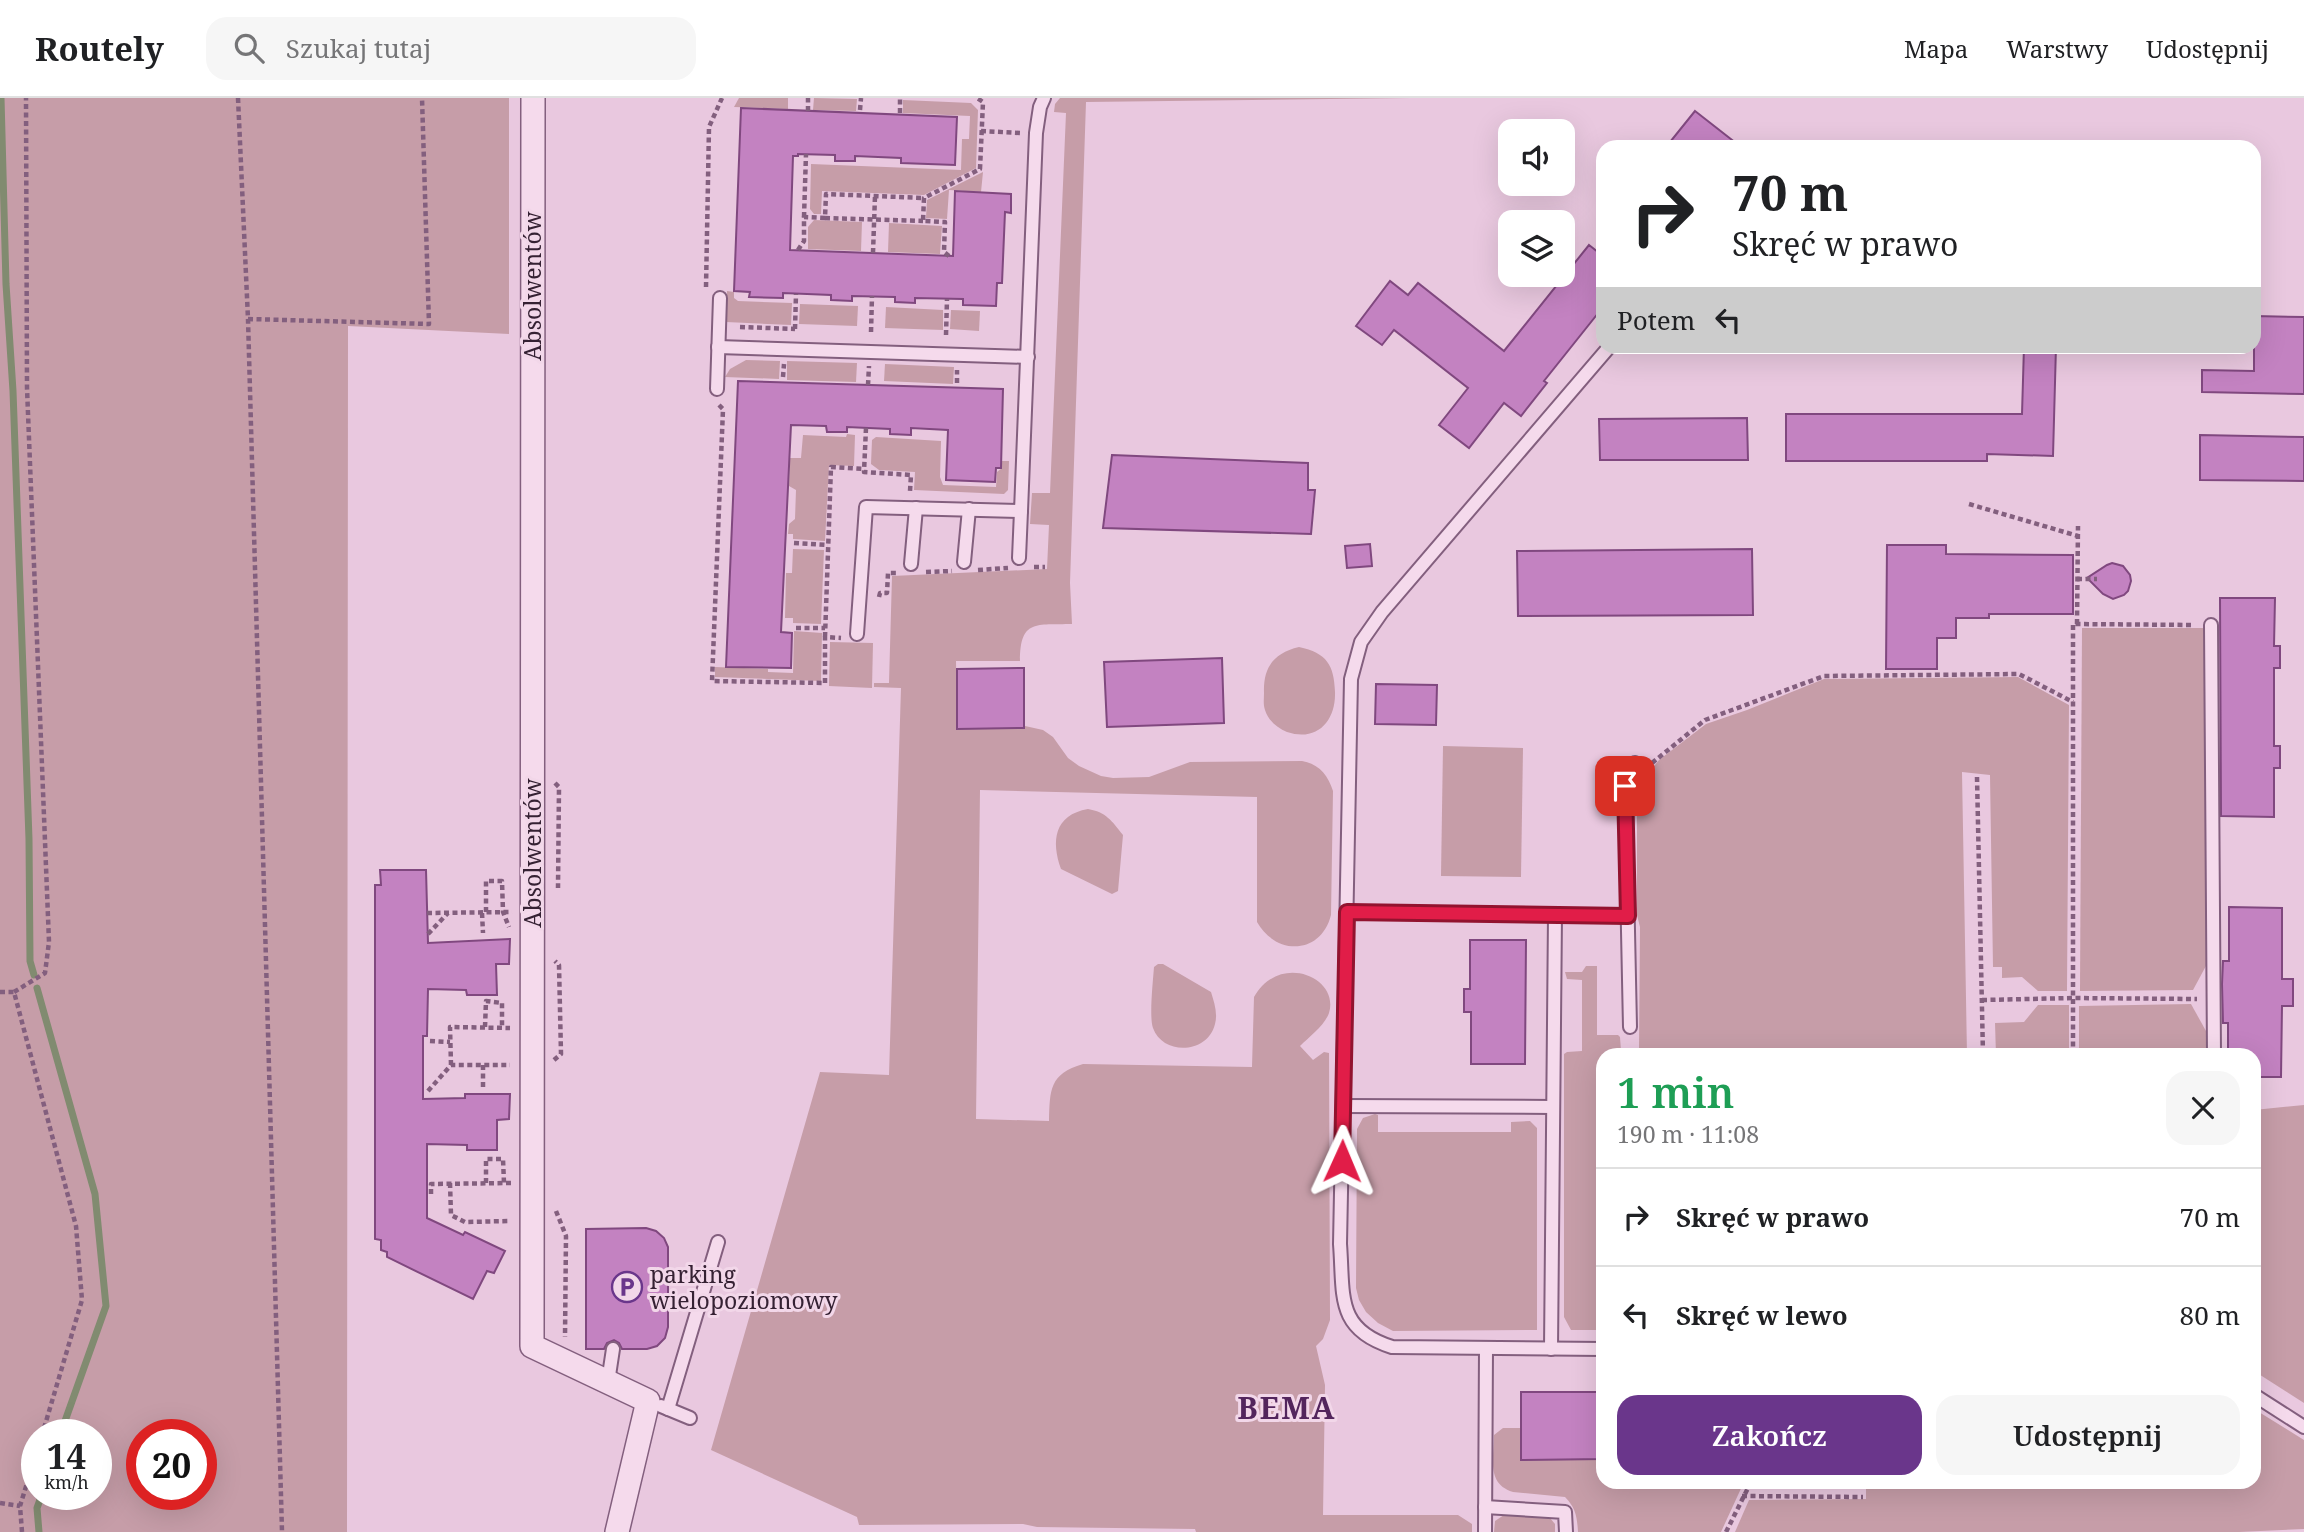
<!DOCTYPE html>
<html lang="pl">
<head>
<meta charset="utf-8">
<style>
	body { margin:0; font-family:"Noto Serif",serif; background:#f6f6f6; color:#202124; height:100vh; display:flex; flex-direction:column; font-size:26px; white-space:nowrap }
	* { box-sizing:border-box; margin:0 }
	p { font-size:23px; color:#757577 }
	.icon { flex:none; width:38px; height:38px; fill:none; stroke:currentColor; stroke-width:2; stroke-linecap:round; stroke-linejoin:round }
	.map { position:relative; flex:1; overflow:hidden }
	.sheet { position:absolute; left:1596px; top:950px; width:665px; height:441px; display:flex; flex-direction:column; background:#fff; border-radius:21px; box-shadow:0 7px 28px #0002 }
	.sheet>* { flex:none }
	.banner { position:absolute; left:1596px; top:42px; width:665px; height:214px; border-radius:21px; box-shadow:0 7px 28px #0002; background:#fff; color:#202124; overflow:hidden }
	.controls { position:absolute; left:1498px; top:21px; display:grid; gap:14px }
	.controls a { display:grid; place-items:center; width:77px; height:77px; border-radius:14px; background:#fff; box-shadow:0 7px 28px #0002; font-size:35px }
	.speed { position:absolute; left:21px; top:1321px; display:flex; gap:14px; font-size:35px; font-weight:700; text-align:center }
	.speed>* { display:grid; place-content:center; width:91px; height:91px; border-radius:50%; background:#fff; box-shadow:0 7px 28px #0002; line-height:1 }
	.speed small { font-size:18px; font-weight:400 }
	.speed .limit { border:10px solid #d22; background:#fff; color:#111 }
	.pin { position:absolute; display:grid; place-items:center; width:60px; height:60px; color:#fff; margin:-30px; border-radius:14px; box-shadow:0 4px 10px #0006 }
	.me { position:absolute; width:77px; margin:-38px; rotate:1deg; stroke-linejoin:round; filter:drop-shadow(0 0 5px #0008) }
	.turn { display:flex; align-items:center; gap:24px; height:147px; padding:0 21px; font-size:32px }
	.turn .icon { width:91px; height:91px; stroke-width:2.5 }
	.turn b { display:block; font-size:49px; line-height:60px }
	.then { display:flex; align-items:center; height:66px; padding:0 21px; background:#0003; gap:14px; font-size:26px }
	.round { display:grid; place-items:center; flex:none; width:74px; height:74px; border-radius:21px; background:#f6f6f6 }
	.summary { display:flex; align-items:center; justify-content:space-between; height:119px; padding:0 21px }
	h1 { font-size:42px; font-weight:600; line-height:52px; color:#1e9e55 }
	.primary-button { display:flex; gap:14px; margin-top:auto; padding:14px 21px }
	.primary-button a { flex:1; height:80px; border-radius:21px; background:#6a368b; color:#fff; font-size:28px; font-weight:600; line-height:80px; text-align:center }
	.primary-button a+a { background:#f6f6f6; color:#202124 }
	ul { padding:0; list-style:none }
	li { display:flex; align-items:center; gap:21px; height:98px; padding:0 21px; border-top:2px solid #e0e0e0 }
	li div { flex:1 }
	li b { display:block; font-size:26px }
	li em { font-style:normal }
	header { display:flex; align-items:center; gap:42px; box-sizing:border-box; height:98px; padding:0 35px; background:#fff; border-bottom:2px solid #e0e0e0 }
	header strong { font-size:33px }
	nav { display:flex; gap:38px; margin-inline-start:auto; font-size:24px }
	.search { width:490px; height:63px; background:#f6f6f6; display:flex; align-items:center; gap:18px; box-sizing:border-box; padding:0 24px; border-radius:21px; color:#757577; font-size:26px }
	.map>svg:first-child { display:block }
</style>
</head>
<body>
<header>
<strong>Routely</strong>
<div class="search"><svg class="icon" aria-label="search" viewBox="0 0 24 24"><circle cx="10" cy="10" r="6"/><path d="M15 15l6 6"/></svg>Szukaj tutaj</div>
<nav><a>Mapa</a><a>Warstwy</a><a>Udostępnij</a></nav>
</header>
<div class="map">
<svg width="2304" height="1434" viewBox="0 0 2304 1434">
	<rect width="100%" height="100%" fill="#e9c8df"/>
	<g fill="#c69da8" fill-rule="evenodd">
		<path d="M0 0H509V236L348 228 347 1434H0ZM37 1337H96V1396H37ZM142 1337H201V1396H142Z"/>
		<polygon points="739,0 788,0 788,11 734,9"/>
		<polygon points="814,0 857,1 856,13 813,12"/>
		<path d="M1060 0H1410L1086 4 1070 485 1072 526C1036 527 1020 521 1020 563H956L957 630H1024L1025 628 1043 632 1053 639 1068 660 1079 668 1101 678 1113 680 1149 679 1190 664 1302 663C1319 666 1328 677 1333 693L1331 817C1321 857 1276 858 1257 824V699L980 692 976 1021 1049 1023C1050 992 1049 976 1083 966L1252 969 1254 899C1279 854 1340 879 1329 915 1325 927 1309 939 1300 948L1313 962 1324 954 1329 955 1330 1222 1323 1241 1316 1248 1325 1287 1323 1417H1458L1472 1426V1434H1196L1195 1431 1037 1429 1023 1426 859 1427 857 1419 711 1352 820 974 889 977 901 590 874 589V585H889L892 478 1047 471 1049 427 1030 426 1032 395H1050L1066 15 1054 14 1055 6Z"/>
		<polygon points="903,2 971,5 978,12 976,70 924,97 822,93 821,116 814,116 810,111 811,66 961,72 962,41 969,41 970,18 903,15"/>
		<polygon points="983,74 981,94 949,92 947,121 926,120 927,102"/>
		<polygon points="814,122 862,124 861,153 808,151 808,129"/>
		<polygon points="889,125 942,128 940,156 888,154"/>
		<polygon points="727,193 734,194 734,200 738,203 792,205 791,227 726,224"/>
		<polygon points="800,206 858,208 857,228 799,226"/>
		<polygon points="886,209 943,212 943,232 885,230"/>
		<polygon points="951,212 980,213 979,233 950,231"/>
		<polygon points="746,262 780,263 779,281 725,279 730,271"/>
		<polygon points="787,263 857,265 856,284 787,282"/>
		<polygon points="885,266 954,269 953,286 884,283"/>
		<polygon points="847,336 855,337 854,368 829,367 825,443 793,441 793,436 788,436 789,426 795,421 796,392 789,388 790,360 801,360 803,337 846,339"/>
		<polygon points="876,339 941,343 940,379 943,387 996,389 997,374 1002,370 1002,363 1009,363 1008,392 1004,396 914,392 915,374 879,372 871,366 872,342"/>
		<polygon points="793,451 824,452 821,526 793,525 793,520 785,520 786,475 792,475"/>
		<polygon points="2082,530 2207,530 2207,866 2193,892 2080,893"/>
		<polygon points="794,533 822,535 821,583 715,579 715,569 768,571 768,574 793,575"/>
		<polygon points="830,544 873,545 872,590 829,588"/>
		<path d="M1299 549C1327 555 1334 567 1335 594 1336 623 1317 644 1287 634 1277 630 1268 622 1265 612 1263 606 1264 601 1264 595 1263 569 1274 555 1299 549Z"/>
		<polygon points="2018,579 2069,607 2067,893 2038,893 2022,879 2002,880 2002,869 1993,869 1990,677 1962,674 1967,957 1603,957 1603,1232 1571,1232 1564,1219 1564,956 1567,954 1582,953 1582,882 1567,881 1565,874 1582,874 1586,868 1597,868 1597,937 1618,937 1620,939 1621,953 1639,953 1640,829 1637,817 1637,711 1638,697 1643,682 1659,662 1706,626 1747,612 1824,581"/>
		<polygon points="1443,648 1523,650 1521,779 1441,778"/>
		<path d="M1088 711C1106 714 1112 723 1123 737L1118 793 1112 796 1061 771C1051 743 1054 717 1088 711Z"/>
		<path d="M1158 866H1163L1211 894C1214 904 1218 915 1215 926 1208 956 1163 958 1153 930 1149 919 1153 883 1154 869Z"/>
		<polygon points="2191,906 2206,933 2206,957 2079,957 2079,908"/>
		<polygon points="2038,907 2069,907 2069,957 1996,957 1995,925 2024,924"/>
		<polygon points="2304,1007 2304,1305 2254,1273 2254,1012"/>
		<polygon points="1375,1016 1378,1017 1378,1034 1511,1034 1511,1024 1530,1023 1537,1030 1537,1232 1393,1233 1378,1225 1366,1214 1359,1202 1356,1190 1357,1031 1363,1020"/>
		<polygon points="2254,1311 2304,1342 2304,1431 2239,1434 1735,1434 1749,1402 1866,1401 1866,1384 2254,1384"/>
		<path d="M1503 1330H1521L1522 1362H1603V1384H1744L1721 1434H1578C1577 1419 1576 1410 1565 1399L1513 1394C1486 1386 1494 1360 1494 1337Z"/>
		<polygon points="1504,1417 1550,1420 1555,1426 1555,1434 1494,1434 1495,1423"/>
	</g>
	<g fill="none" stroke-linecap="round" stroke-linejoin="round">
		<g stroke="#818b70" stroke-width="7">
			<polyline points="1,0 6,186 13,293 29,741 30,863 34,877"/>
			<polyline points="37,890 95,1096 106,1208 60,1337"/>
			<polyline points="39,1434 37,1410 42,1396"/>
		</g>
	</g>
	<g fill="#c382c1" stroke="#80487f" stroke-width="2">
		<polygon points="741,10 957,19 955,67 901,65 901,60 855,58 855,63 835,63 835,57 798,56 798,58 793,58 790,152 953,158 955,93 1011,96 1011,115 1005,114 1002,185 997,185 996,208 963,207 963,201 915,200 915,205 895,204 895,199 852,198 852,203 831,202 831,197 783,195 783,200 749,199 750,194 734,193"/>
		<polygon points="1695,13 1741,49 1666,49"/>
		<polygon points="1589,147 1603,158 1603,209 1544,283 1547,285 1521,318 1504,305 1469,350 1439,327 1468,290 1394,232 1382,247 1356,228 1390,183 1408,197 1418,185 1504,253"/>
		<polygon points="2254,218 2304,219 2304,296 2202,294 2202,272 2254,273"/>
		<polygon points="2024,248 2056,248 2053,358 1987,356 1987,363 1786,363 1786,316 2022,316"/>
		<polygon points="738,283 1003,291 1001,370 996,370 995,384 946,382 948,332 911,330 911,337 890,336 890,331 847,329 847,334 827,334 826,328 791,327 781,534 792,535 791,570 726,569"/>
		<polygon points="1747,320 1748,362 1600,362 1599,321"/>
		<polygon points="2200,337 2304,339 2304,383 2200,382"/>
		<polygon points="1112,357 1308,365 1308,392 1315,392 1311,436 1103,430"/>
		<polygon points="1370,446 1372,468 1347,470 1345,448"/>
		<polygon points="1887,447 1946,447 1946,456 2073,457 2073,516 1989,516 1989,520 1956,520 1956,540 1937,540 1937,571 1886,571"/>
		<polygon points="1752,451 1753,517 1518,518 1517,453"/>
		<polygon points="2112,465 2123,468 2130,477 2131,483 2128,493 2124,497 2113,501 2103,496 2087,480 2107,467"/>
		<polygon points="2220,500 2275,500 2274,548 2280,548 2280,570 2274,570 2274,648 2280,648 2280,670 2274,670 2274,719 2221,718"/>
		<polygon points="1222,560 1224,625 1107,629 1104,564"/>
		<polygon points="1024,570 1024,630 957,631 957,571"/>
		<polygon points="1376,586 1437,587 1436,627 1375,626"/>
		<polygon points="380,772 426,772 428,845 510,841 509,866 496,866 497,897 467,897 466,892 428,891 427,938 423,938 423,1001 465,1000 465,996 510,996 509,1021 497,1022 497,1052 467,1052 467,1047 427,1046 427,1120 463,1137 465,1134 505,1153 494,1175 487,1173 473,1201 387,1159 387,1154 381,1152 381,1142 375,1141 375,787 381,787"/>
		<polygon points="2229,809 2282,810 2282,881 2293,881 2293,908 2282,908 2281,979 2254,979 2254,957 2228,957 2228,925 2223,925 2222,886 2223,863 2229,863"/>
		<polygon points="1470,842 1526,842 1525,966 1471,966 1471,914 1464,914 1464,891 1470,891"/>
		<polygon points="646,1130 656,1133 664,1140 668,1149 668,1229 665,1240 657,1248 647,1251 622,1251 619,1245 614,1242 607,1245 604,1251 586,1251 586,1131"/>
		<polygon points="1521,1294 1603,1294 1603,1361 1521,1362"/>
	</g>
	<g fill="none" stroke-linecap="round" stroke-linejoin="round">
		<g stroke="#835f7e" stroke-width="16">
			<g id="service">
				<polyline points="718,249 1028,259"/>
				<polyline points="717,291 720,200"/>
				<polyline points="1019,460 1021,413"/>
				<polyline points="964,464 969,411"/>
				<polyline points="911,466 916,410"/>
				<polyline points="2211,527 2214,957"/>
				<polyline points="857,536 866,409 1021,413 1036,35 1040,9 1044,0"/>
				<polyline points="1347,814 1627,818"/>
				<polyline points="1630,929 1625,688 1635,665"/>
				<polyline points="1343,1008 1553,1009"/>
				<polyline points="1551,1251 1555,817"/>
				<path d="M1603 1251 1392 1249C1335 1231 1344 1197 1340 1146L1351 581 1361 544 1382 514 1610 248"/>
				<polyline points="608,1284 613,1251"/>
				<polyline points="2254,1297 2304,1329"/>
				<polyline points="661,1308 690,1320"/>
				<polyline points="668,1311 718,1144"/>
				<polyline points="1485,1409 1565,1414 1566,1434"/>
				<polyline points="1485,1434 1486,1251"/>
			</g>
		</g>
		<g stroke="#835f7e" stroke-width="26">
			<polyline id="minor" points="533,0 532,1248 648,1303 617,1434"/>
		</g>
		<g stroke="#835f7e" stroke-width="4.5" stroke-dasharray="5 3.5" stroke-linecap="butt">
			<polyline points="238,0 248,221 282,1434"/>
			<polyline points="860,12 861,0"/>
			<polyline points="808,13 808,0"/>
			<polyline points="900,15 900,0"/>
			<polyline points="981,33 1020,35"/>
			<polyline points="804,119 806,56"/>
			<polyline points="825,120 923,123"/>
			<polyline points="798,152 804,143 804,119 825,120 826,96 924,100"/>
			<polyline points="873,155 875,98"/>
			<polyline points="949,158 944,154 945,124 923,123 924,100 980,71 983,4 977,0"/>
			<polyline points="706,189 709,29 722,0"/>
			<polyline points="248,221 429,226 422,0"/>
			<polyline points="740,229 795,231"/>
			<polyline points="795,231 796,196"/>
			<polyline points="871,234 872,198"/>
			<polyline points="946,237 947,201"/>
			<polyline points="783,279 784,266"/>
			<polyline points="957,285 957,272"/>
			<polyline points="868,287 869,268"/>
			<polyline points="719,307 723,311 712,583 825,585 825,539 841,540"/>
			<polyline points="866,330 864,374 911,377 910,393"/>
			<polyline points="1969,406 2078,438"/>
			<polyline points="794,445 828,447"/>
			<polyline points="1034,469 1045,469"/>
			<polyline points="978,472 1008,470"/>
			<polyline points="926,474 952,473"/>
			<polyline points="2077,481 2097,481"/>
			<polyline points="879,499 880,495 887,495 888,475 896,475"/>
			<polyline points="2077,526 2078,428"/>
			<polyline points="796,530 825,530"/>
			<polyline points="825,539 831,369 864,371"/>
			<polyline points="1652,665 1705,622 1824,578 2019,576 2073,604"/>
			<polyline points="1977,679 1983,957"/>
			<polyline points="555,685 559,689 558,790"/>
			<polyline points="486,814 486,783 502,783 503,814 509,829"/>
			<polyline points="427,815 512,814"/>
			<polyline points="482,815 483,835"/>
			<polyline points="428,836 448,815"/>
			<polyline points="0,894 14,894 76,1128 82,1202 42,1337"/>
			<polyline points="14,894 45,875 49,844 27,290 26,0"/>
			<polyline points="1982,902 2073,900 2197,901"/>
			<polyline points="485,929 486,903 502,905 502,930"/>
			<polyline points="430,943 450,944"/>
			<polyline points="2073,957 2073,526 2194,527"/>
			<polyline points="554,962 561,956 559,867 555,863"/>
			<polyline points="451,967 450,929 510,930"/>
			<polyline points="483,967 483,990"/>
			<polyline points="428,993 451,967 510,967"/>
			<polyline points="450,1085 451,1117 465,1124 510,1123"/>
			<polyline points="486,1085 486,1061 503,1061 504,1085"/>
			<polyline points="431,1096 431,1086 512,1085"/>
			<polyline points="556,1113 566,1138 565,1239"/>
			<polyline points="1742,1398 1863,1399"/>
			<polyline points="0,1405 20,1408"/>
			<polyline points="22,1434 20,1408 37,1353"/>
			<polyline points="1726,1434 1751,1384"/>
		</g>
		<use href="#service" stroke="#f5daec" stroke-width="12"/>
		<use href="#minor" stroke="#f5daec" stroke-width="23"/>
	</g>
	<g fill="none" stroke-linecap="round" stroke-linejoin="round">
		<g stroke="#92132f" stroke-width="18">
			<polyline id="route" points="1342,1063 1347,814 1628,818 1625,688"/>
		</g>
		<use href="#route" stroke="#e11d48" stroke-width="12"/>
	</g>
	<defs>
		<g id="parking-ring" transform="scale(1.575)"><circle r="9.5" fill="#f2d7e9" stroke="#6a368b" stroke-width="1.5"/><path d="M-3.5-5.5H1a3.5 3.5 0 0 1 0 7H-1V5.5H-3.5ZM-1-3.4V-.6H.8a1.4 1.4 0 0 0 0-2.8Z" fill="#6a368b"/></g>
	</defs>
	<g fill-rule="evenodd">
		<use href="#parking-ring" x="627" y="1189"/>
	</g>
	<g text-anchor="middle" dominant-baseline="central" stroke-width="6" stroke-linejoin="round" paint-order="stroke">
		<g font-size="23" fill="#352133" stroke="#f2d7e9">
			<text transform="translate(532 188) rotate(-90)">Absolwentów</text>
			<text transform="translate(532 755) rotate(-90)">Absolwentów</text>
		</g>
		<g font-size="23" fill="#352133" stroke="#f2d7e9" text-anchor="start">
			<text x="650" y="1176">parking<tspan x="650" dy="26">wielopoziomowy</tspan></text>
		</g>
		<g font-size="30" font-weight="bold" letter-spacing="2" fill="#53255d" stroke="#f2d7e9">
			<text x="1287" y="1309">BEMA</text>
		</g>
	</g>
</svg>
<div class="controls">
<a><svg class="icon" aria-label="sound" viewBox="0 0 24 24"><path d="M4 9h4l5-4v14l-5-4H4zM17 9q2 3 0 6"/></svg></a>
<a><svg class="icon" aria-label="layers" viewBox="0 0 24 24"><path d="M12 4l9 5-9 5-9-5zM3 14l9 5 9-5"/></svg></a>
</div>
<div class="speed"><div>14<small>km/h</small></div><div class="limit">20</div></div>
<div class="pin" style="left:1625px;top:688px;background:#d93025"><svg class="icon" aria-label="arrive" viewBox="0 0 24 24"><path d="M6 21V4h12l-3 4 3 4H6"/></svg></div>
<svg class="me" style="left:1342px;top:1063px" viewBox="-20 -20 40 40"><path d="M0-17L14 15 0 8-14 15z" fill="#e11d48" stroke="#fff" stroke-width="4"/></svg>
<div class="banner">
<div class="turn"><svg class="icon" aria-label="right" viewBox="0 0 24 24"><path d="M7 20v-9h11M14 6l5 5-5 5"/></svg><div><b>70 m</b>Skręć w prawo</div></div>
<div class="then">Potem<svg class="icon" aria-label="left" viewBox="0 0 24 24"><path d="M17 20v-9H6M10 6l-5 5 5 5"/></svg></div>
</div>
<section class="sheet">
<div class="summary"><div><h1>1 min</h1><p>190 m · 11:08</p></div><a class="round"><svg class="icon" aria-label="close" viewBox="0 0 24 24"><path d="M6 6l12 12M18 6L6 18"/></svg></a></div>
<ul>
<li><svg class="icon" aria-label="right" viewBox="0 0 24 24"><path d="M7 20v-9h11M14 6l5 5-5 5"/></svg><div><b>Skręć w prawo</b></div><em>70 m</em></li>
<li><svg class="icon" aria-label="left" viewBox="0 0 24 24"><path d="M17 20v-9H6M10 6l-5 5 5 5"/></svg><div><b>Skręć w lewo</b></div><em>80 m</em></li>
</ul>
<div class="primary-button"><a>Zakończ</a><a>Udostępnij</a></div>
</section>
</div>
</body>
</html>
